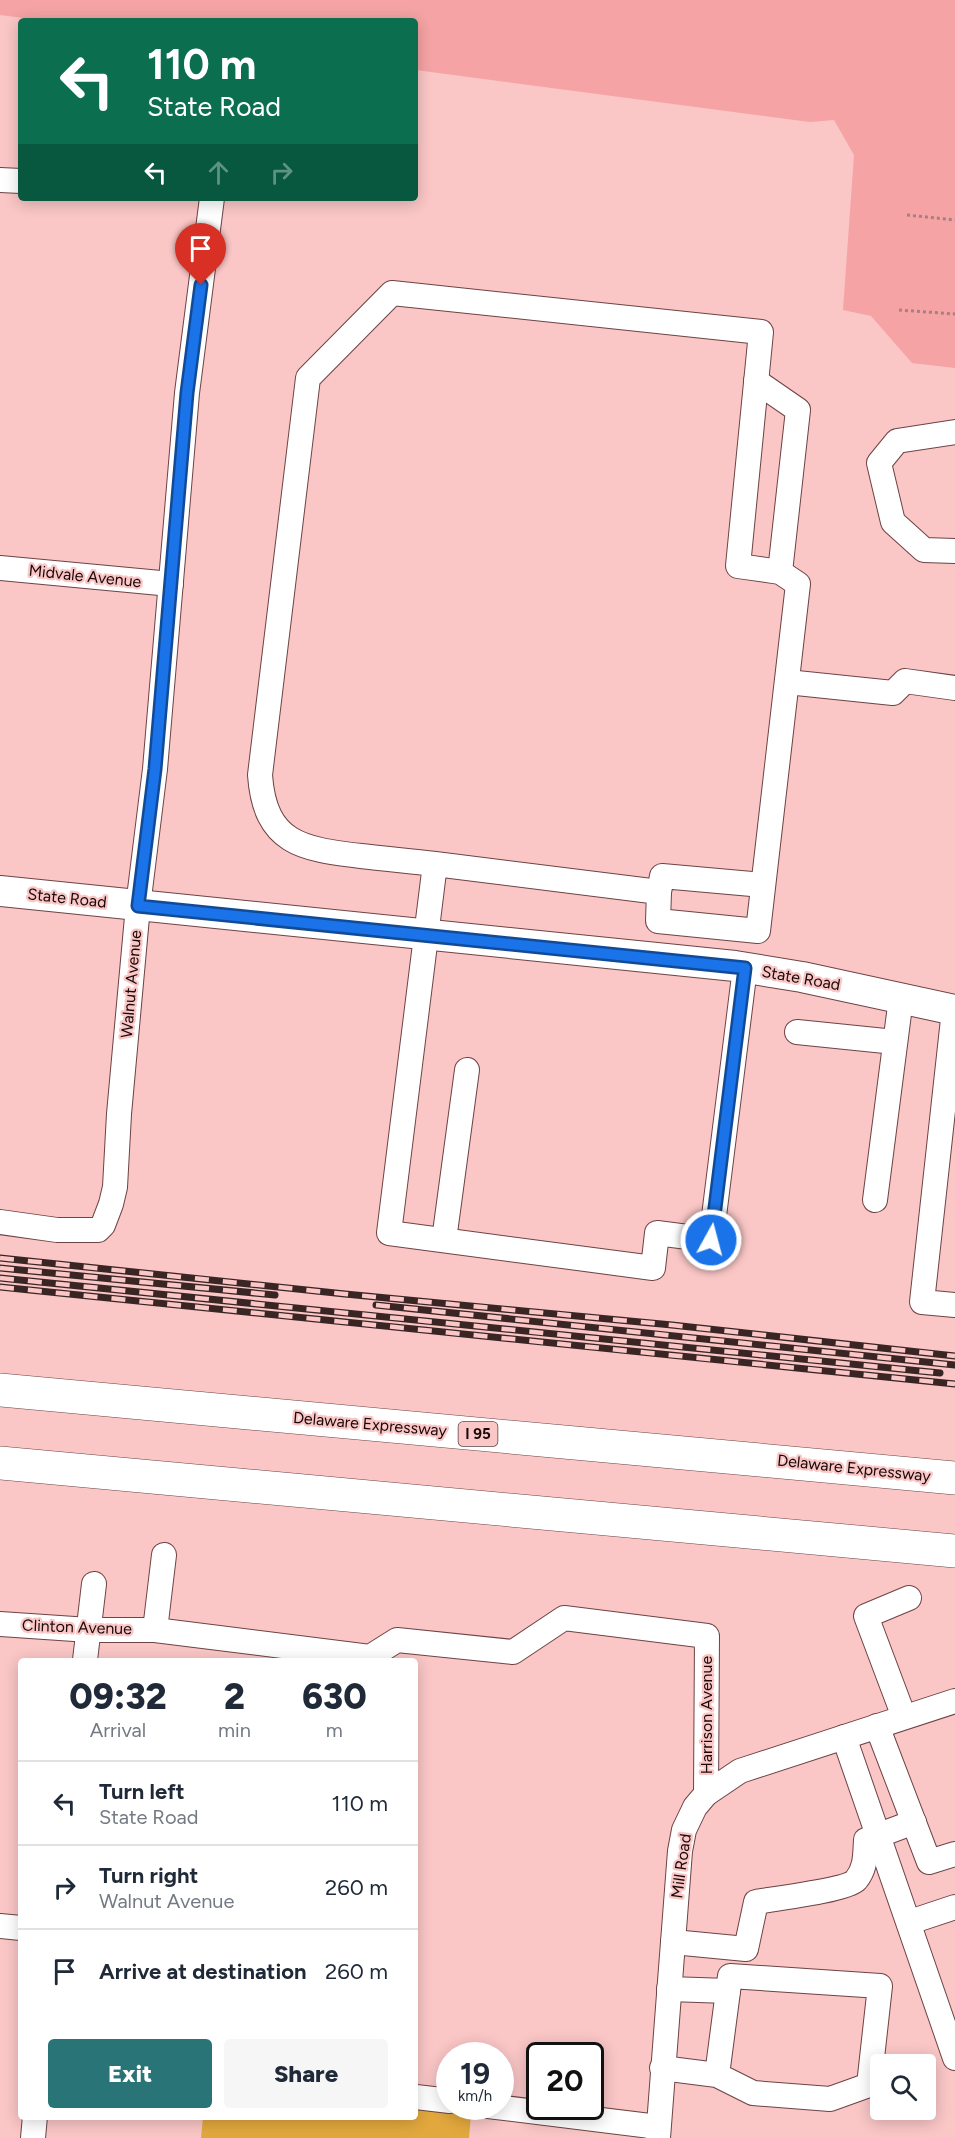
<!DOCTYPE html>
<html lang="en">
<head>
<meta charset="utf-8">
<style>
	body { margin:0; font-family:Figtree,sans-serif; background:#f6f6f7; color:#1f2937; height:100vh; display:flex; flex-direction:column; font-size:22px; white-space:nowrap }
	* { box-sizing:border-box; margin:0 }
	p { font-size:20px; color:#747a83 }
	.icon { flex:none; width:33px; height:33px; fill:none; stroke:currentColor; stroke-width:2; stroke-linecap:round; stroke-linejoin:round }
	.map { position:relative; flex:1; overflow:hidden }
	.panel { position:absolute; left:18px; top:1658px; width:400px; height:462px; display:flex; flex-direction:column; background:#fff; border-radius:6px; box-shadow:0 3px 15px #0003 }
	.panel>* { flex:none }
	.top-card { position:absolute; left:18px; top:18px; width:400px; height:183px; border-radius:6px; box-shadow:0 3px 15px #0003; background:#0b6e4f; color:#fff; overflow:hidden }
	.buttons { position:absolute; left:870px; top:2054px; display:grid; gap:12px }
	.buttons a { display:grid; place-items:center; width:66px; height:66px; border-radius:6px; background:#fff; box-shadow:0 3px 15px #0003; font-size:30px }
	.speed { position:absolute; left:436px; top:2042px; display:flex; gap:12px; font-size:30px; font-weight:700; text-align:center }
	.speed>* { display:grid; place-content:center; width:78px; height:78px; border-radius:50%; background:#fff; box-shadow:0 3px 15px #0003; line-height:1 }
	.speed small { font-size:15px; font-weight:400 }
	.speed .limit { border:3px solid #111; border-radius:9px; background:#fff; color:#111 }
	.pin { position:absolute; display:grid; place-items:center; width:51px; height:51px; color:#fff; margin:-62px -26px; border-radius:50% 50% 50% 0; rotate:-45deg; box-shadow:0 0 6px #0007 }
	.pin .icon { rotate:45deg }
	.me { position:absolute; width:66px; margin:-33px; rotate:7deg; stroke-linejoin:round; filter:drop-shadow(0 0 4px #0008) }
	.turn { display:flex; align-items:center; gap:21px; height:126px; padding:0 30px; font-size:27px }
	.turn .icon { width:78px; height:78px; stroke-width:2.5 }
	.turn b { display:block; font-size:42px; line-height:51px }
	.lanes { display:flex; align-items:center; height:57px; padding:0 30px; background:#0003; justify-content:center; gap:30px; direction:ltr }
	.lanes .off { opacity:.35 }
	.eta { display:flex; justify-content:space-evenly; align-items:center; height:102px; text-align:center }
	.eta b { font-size:36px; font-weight:800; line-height:42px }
	.button { display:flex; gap:12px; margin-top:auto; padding:12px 30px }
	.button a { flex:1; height:69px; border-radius:6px; background:#297476; color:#fff; font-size:24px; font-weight:800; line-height:69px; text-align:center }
	.button a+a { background:#f6f6f7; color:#1f2937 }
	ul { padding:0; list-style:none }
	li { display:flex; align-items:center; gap:18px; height:84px; padding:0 30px; border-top:2px solid #e0e1e3 }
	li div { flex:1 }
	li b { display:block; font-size:22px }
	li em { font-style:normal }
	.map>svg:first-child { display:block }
</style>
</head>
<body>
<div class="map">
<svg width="955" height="2138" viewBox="0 0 955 2138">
	<rect width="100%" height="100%" fill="#fac6c6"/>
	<polygon fill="#e2a83e" points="416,2107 471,2114 469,2138 201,2138 203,2117 416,2116"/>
	<polygon fill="#f5a3a4" points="0,0 955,0 955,368 912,363 871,316 843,310 854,155 834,120 810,122 416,70 416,21 47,21 0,15"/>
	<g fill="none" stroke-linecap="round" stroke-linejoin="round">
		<g stroke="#6d4344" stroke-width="26">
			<g id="minor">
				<polyline points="0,180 21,181"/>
				<polyline points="756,381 798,410 780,572"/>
				<polyline points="955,432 897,441 879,463 893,522 924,550 955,551"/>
				<polyline points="0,568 171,584"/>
				<polyline points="787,682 893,693 905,681 955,688"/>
				<path d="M435 864C410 861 386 859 361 856 302 849 265 844 260 775L308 378 392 293 761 332 738 566 780 572 798 584 758 931 658 921 659 892 435 864 389 1233 653 1268 657 1233 711 1240 745 968"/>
				<polyline points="659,892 662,876 763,885"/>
				<polyline points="954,1010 922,1302 955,1305"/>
				<polyline points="797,1032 895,1042"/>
				<polyline points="875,1200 901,998"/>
				<polyline points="0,1222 57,1230 98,1230 103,1225 111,1204 115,1187 119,1114 138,906 155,769 187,393 212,198"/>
				<polyline points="444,1240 467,1070"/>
				<polyline points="164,1555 155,1630 370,1657 397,1640 513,1652 564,1618 707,1636 706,1794"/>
				<polyline points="0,1624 89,1630 155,1630"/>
				<polyline points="85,1660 94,1584"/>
				<polyline points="904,1717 866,1616 909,1598"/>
				<polyline points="877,1726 929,1862 955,1854"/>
				<polyline points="844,1737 955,2058"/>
				<polyline points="910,1922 955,1907"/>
				<polyline points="0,1926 21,1928"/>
				<path d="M673 1942 746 1949 756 1902C773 1899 847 1890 856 1880 866 1868 865 1855 866 1840L914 1822"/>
				<polyline points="669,1989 728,1991"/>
				<polyline points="662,2068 717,2075 753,2093 830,2099 869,2085 880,1986 730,1976 717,2075"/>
				<polyline points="416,2097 450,2101"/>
				<polyline points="488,2106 658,2127"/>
				<polyline points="33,2138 35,2116"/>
				<polyline points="658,2138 680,1851 684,1830 695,1807 706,1794 740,1771 955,1701"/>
			</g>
		</g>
		<g stroke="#6d4344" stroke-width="32">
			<polyline id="major" points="0,891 735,966 802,977 955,1010"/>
		</g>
		<g stroke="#6d4344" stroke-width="34">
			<g id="highway">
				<polyline points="0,1390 955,1478"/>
				<polyline points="0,1463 955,1551"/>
			</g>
		</g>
		<g stroke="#a78080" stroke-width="3" stroke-dasharray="3 3" stroke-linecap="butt">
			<polyline points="907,215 955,220"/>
			<polyline points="899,310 955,314"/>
		</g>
		<use href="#minor" stroke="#fff" stroke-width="24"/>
		<use href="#major" stroke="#fff" stroke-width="30"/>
		<use href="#highway" stroke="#fff" stroke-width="33"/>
		<g stroke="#3a2525" stroke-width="7">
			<g id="rail">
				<polyline points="0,1258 345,1294 672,1325 955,1356"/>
				<polyline points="0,1268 275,1295"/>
				<polyline points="0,1278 940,1373"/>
				<polyline points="0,1287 955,1384"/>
				<polyline points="376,1305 955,1365"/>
			</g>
		</g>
		<use href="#rail" stroke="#fac6c6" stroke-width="4.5" stroke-dasharray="14" stroke-linecap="butt"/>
	</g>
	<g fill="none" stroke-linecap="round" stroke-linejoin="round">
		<g stroke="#114b97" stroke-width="15">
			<polyline id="route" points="201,285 187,393 155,769 138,906 745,968 711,1240"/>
		</g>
		<use href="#route" stroke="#1a73e8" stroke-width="10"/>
	</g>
	<g text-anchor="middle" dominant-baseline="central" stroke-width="4.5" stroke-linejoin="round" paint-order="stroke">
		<rect fill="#fac6c6" stroke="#5c4141" stroke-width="1.5" x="458.5" y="1422" width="39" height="24" rx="4.5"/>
		<g font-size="15" font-weight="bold" fill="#180808">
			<text x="478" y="1434">I 95</text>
		</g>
		<g font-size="16" fill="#180808" stroke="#fac6c6">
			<text transform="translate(85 576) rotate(6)">Midvale Avenue</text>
			<text transform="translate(67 898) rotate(6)">State Road</text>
			<text transform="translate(801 978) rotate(10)">State Road</text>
			<text transform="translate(131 984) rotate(-85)">Walnut Avenue</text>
			<text transform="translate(370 1424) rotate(5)">Delaware Expressway</text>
			<text transform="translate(854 1468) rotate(6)">Delaware Expressway</text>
			<text transform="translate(77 1627) rotate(2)">Clinton Avenue</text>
			<text transform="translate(706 1715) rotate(-90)">Harrison Avenue</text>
			<text transform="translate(681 1866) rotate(-82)">Mill Road</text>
		</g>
	</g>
</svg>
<div class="buttons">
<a><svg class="icon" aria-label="search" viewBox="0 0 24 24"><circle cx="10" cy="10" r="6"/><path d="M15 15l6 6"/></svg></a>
</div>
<div class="speed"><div>19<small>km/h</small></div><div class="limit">20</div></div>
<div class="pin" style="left:201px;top:285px;background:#d93025"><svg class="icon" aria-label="arrive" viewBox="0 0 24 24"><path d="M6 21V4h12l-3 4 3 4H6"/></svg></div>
<svg class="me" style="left:711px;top:1240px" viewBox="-20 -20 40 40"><circle r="17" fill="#1a73e8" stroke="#fff" stroke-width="3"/><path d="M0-11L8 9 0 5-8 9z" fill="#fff"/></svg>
<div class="top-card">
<div class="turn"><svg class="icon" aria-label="left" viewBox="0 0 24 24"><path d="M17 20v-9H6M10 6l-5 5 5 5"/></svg><div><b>110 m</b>State Road</div></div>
<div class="lanes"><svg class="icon" aria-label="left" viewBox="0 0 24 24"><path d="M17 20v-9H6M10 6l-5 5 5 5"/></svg><svg class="icon off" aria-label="ahead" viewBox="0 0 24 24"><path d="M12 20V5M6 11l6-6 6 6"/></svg><svg class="icon off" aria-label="right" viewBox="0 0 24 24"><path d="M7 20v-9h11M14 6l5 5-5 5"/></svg></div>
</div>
<section class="panel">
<div class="eta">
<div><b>09:32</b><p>Arrival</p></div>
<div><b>2</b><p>min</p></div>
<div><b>630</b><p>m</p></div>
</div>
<ul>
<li><svg class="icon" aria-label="left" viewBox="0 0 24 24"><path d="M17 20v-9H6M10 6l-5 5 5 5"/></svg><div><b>Turn left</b><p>State Road</p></div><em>110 m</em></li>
<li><svg class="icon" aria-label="right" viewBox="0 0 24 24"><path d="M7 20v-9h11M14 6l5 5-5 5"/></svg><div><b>Turn right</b><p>Walnut Avenue</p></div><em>260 m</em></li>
<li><svg class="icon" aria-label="arrive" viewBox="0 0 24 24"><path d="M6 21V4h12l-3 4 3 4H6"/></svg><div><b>Arrive at destination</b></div><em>260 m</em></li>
</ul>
<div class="button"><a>Exit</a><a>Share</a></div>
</section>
</div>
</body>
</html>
